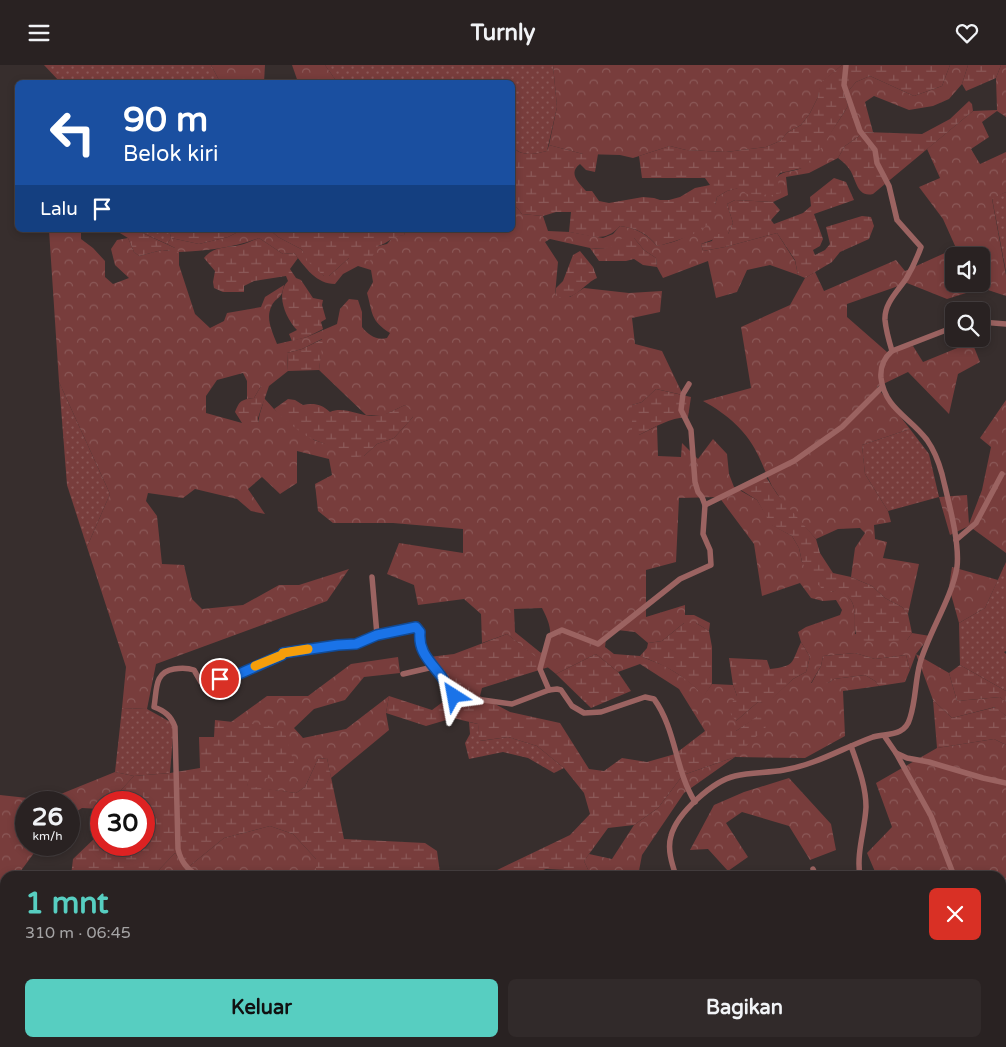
<!DOCTYPE html>
<html lang="id">
<head>
<meta charset="utf-8">
<style>
	body { margin:0; font-family:"Varela Round",sans-serif; background:#312a2a; color:#f1f3f6; height:100vh; display:flex; flex-direction:column; font-size:19px; white-space:nowrap }
	* { box-sizing:border-box; margin:0 }
	p { font-size:16px; color:#a5a4a5 }
	.icon { flex:none; width:28px; height:28px; fill:none; stroke:currentColor; stroke-width:2; stroke-linecap:round; stroke-linejoin:round }
	.map { position:relative; flex:1; overflow:hidden }
	.side { position:absolute; left:0px; top:806px; width:1006px; height:176px; display:flex; flex-direction:column; background:#292222; border-radius:15px 15px 0 0; box-shadow:0 2px 8px #0003,0 0 0 1px #453f40 }
	.side>* { flex:none }
	.guide { position:absolute; left:15px; top:15px; width:500px; height:152px; border-radius:8px; box-shadow:0 2px 8px #0003,0 0 0 1px #453f40; background:#1a4fa0; color:#fff; overflow:hidden }
	.controls { position:absolute; left:945px; top:182px; display:grid; gap:10px }
	.controls a { display:grid; place-items:center; width:45px; height:45px; border-radius:8px; background:#292222; box-shadow:0 2px 8px #0003,0 0 0 1px #453f40; font-size:25px }
	.speed { position:absolute; left:15px; top:726px; display:flex; gap:10px; font-size:25px; font-weight:700; text-align:center }
	.speed>* { display:grid; place-content:center; width:65px; height:65px; border-radius:50%; background:#292222; box-shadow:0 2px 8px #0003,0 0 0 1px #453f40; line-height:1 }
	.speed small { font-size:12px; font-weight:400 }
	.speed .limit { border:8px solid #d22; background:#fff; color:#111 }
	.pin { position:absolute; display:grid; place-items:center; width:42px; height:42px; color:#fff; margin:-21px; border:2px solid #fff; border-radius:50%; box-shadow:0 1px 5px #0007 }
	.me { position:absolute; width:55px; margin:-28px; rotate:326deg; stroke-linejoin:round; filter:drop-shadow(0 0 4px #0008) }
	.turn { display:flex; align-items:center; gap:18px; height:105px; padding:0 25px; font-size:22px }
	.turn .icon { width:65px; height:65px; stroke-width:2.5 }
	.turn b { display:block; font-size:35px; line-height:42px }
	.then { display:flex; align-items:center; height:48px; padding:0 25px; background:#0003; gap:10px; font-size:19px }
	.round { display:grid; place-items:center; flex:none; width:52px; height:52px; border-radius:8px; background:#312a2a }
	.headline { display:flex; align-items:center; justify-content:space-between; height:85px; padding:0 25px }
	h1 { font-size:30px; font-weight:800; line-height:38px; color:#57cec1 }
	.primary-button { display:flex; gap:10px; margin-top:auto; padding:10px 25px }
	.primary-button a { flex:1; height:58px; border-radius:8px; background:#57cec1; color:#111; font-size:20px; font-weight:800; line-height:58px; text-align:center }
	.primary-button a+a { background:#312a2a; color:#f1f3f6 }
	header { display:flex; justify-content:space-between; align-items:center; height:65px; padding:0 25px; background:#292222; font-size:22px; font-weight:800 }
	.map>svg:first-child { display:block }
</style>
</head>
<body>
<header><svg class="icon" aria-label="menu" viewBox="0 0 24 24"><path d="M4 6h16M4 12h16M4 18h16"/></svg>Turnly<svg class="icon" aria-label="heart" viewBox="0 0 24 24"><path d="M12 20l-8-8c-3-5 5-10 8-4 3-6 11-1 8 4z"/></svg></header>
<div class="map">
<svg width="1006" height="982" viewBox="0 0 1006 982">
	<defs>
		<pattern id="grass-dots" width="8" height="8" patternUnits="userSpaceOnUse" patternTransform="scale(1.25)"><rect width="8" height="8" fill="#783d3c"/><path d="M2 2h.1M6 6h.1" fill="none" stroke="#8b5958" stroke-width="1.8" stroke-linecap="round"/></pattern>
		<pattern id="forest-crowns" width="20" height="18" patternUnits="userSpaceOnUse" patternTransform="scale(1.25)"><rect width="20" height="18" fill="#783d3c"/><path d="M2 6a3 3 0 1 1 6 0M12 15a3 3 0 1 1 6 0" fill="none" stroke="#8b5958"/></pattern>
		<pattern id="wetland-marsh" width="20" height="14" patternUnits="userSpaceOnUse" patternTransform="scale(1.25)"><rect width="20" height="14" fill="#783d3c"/><path d="M1 5h8M5 5V1M11 12h8M15 12V8" fill="none" stroke="#8b5958"/></pattern>
	</defs>
	<rect width="100%" height="100%" fill="#372e2d"/>
	<g fill="url(#grass-dots)">
		<polygon points="44,0 211,0 220,17 60,17"/>
		<path d="M325 0H553L557 42 547 86C535 89 522 92 513 82L512 18 337 17Z"/>
		<polygon points="1006,127 1006,207 992,133"/>
		<polygon points="136,165 169,165 171,173 167,179"/>
		<polygon points="59,317 110,429 87,482 67,420"/>
		<polygon points="910,364 929,389 939,432 888,446 865,409 862,380"/>
		<polygon points="1006,497 1006,586 1004,587 1006,589 1006,626 960,600 959,558 985,543"/>
		<polygon points="122,643 147,644 174,659 170,708 134,711 115,707"/>
		<polygon points="469,657 478,659 480,676 508,672 537,681 564,703 554,708 528,693 503,687 469,694 465,678 470,669"/>
	</g>
	<g fill="url(#forest-crowns)" fill-rule="evenodd">
		<polygon points="211,0 265,0 264,17 220,17"/>
		<polygon points="292,0 325,0 337,17 298,17"/>
		<polygon points="553,0 842,0 821,18 818,32 810,48 801,60 788,67 780,76 766,82 726,87 686,85 670,81 633,93 620,90 583,89 549,80 557,42"/>
		<path d="M950 0H968L962 19 949 34 933 41 909 45 874 31 865 37 873 67H865L845 81 838 93 809 108 786 112 788 130 773 137 735 135 727 139 733 158 728 169 701 179 703 186 725 182 777 168 795 196 798 210 770 200 747 205 737 227 716 233 708 196 663 213 657 202 656 193 644 185 634 173 618 179 610 184 590 183 550 174 545 177 558 197 555 230 570 232 584 223 629 228 662 226 660 247 632 253 635 279 662 286 683 330 656 324 642 337 632 340 639 370 657 361 658 391 681 392 682 378 698 394 713 374 727 389 729 409 734 422 757 435 772 460 792 471 799 483 802 497 832 527 838 524C859 535 854 549 855 569L907 575 912 568 930 571 916 589 949 608 957 636 1000 632 1006 637V651L995 642 952 653 933 635 916 589 910 605 906 590 875 594 855 588 823 591 821 601 811 618H828L834 614 865 610 875 616 879 621 843 626 845 671 805 693 735 692 684 728 642 790 638 811H591L584 796 589 789 612 794 634 760 658 743 683 710 735 692 762 649 736 666H705L679 624 640 599 618 607 596 589 556 609 507 569 482 578 481 549 464 534 418 540 414 520 387 509 399 478 463 488V464L393 458H333L318 446 315 419 332 410 329 394 297 386V418L280 429 262 412 248 424 265 449 251 446 237 434 195 424 183 433 148 428 146 436 157 451 162 499 184 500 192 534 202 544 243 540 279 520H299L349 504 327 536 156 599 147 644 122 643 126 602 87 482 110 429 59 317 49 165H81V174L93 183 105 196V212L113 219 129 213 115 200 111 184 117 175 128 173 134 187 139 191 162 185 169 186 175 183 167 179 171 173 199 179 228 172 242 165H270L278 172 301 184 324 211H329L349 193H361L378 181 387 179 394 171 404 170 406 165H512L513 138 522 149 543 151 548 166 570 167 603 173 613 169 620 161C636 163 647 169 657 181 679 176 688 173 704 156 711 147 715 143 717 132L727 126 777 112C784 104 797 108 804 101 820 85 836 60 848 41L845 30 856 17 870 11 914 31 942 21ZM259 173 283 189 294 188C305 202 316 219 335 219L343 209 358 201 371 205 373 217 367 228C373 249 370 255 390 268L387 273C377 276 368 270 362 262V247L358 235 349 234 340 244 337 259 307 272 277 279C272 266 265 253 272 240 278 230 281 236 284 220L265 232 261 242 227 248 224 256 210 263 195 249 179 200V187C207 186 233 183 259 173ZM322 274 319 305 366 350 382 351 405 340 413 352 394 373 377 379 364 391 340 386 333 381 314 375 274 344 264 333C263 342 258 350 259 358H242L206 348V331L217 315 243 308 247 316V334L254 333 261 321H269L288 306 287 288 302 284ZM719 432 754 479 762 531 800 518 811 533 823 536 836 535 842 545 840 550 806 562 798 567 801 577 810 592 806 607 793 614 767 638 758 637 736 656 737 631 733 620 712 619 704 630 686 614 665 601 640 591 614 589 605 582 606 574 617 565 635 567 648 578 662 576 684 558H696L709 566 710 558 694 550H685V540L646 552V505L676 497 679 433ZM542 543C551 561 555 572 541 588L515 567 514 544Z"/>
		<path d="M1001 0H1006V52L997 46 982 57 989 72 971 84 980 99 1006 87V127L992 134 1006 210V231L982 223 947 234 907 218 847 239V252L887 287 913 281 923 297 972 277 980 297 958 309 949 349 908 307 877 322 910 364 862 380 865 409 888 446 891 457 874 460 875 474 887 477 883 493 919 499 908 549 902 542 885 533 872 521 851 512 855 483 865 468 860 463 838 464 816 474C803 459 787 444 776 427 768 416 765 404 759 392 748 367 727 349 703 336L751 323 741 262 790 240 805 213 815 207 824 226 896 195 905 206 956 183 943 154 919 122 940 113 927 84 973 46 997 45 996 13ZM954 191H981V219H954Z"/>
		<polygon points="1006,335 1006,488 969,461 950,470 939,432 967,430 969,459 982,425 991,382 980,373"/>
		<polygon points="952,502 998,515 985,543 959,558 949,522"/>
		<polygon points="398,592 400,608 364,612 345,635 314,644 294,663 303,673 346,664 389,631 386,648 389,665 331,713 327,693 318,694 305,722 296,728 248,722 231,657 267,631 308,631 351,599"/>
		<polygon points="994,674 1006,680 1006,852 1001,854 1001,811 884,811 876,809 867,788 892,762 876,718 937,683"/>
		<polygon points="115,707 134,711 110,737 101,738 101,744 82,743 69,751 69,738 26,738 26,780 40,780 17,811 5,811 5,827 0,834 5,865 5,978 36,978 32,982 0,982 0,730 46,735"/>
		<polygon points="789,713 831,759 836,785 810,795 789,761 742,747 726,758 748,792 728,806 708,784 690,785 714,740 744,727"/>
		<polygon points="270,761 293,769 316,794 316,811 153,811 175,788 186,804 224,773"/>
		<polygon points="124,978 161,978 164,982 128,982"/>
		<polygon points="224,978 285,978 279,982 227,982"/>
	</g>
	<g fill="url(#wetland-marsh)">
		<path d="M842 0H950L942 21 914 31 870 11 856 17 845 30 848 41 822 82 803 103 780 108 777 112 781 128 772 130 747 129 739 123 727 126 717 132C715 140 713 152 708 159 698 170 671 178 657 181 647 168 636 163 620 161 604 179 590 170 569 167L571 147H556L543 151 522 149 513 138 512 82C522 92 535 89 547 86L549 80 583 89H598L595 107 586 105 580 99C568 108 578 117 586 126H592L599 136 609 138 643 132 654 133 660 135H669L680 132 695 123 710 120 705 113H642L639 91 670 81 686 85 726 87 766 82 780 76 788 67 801 60 810 48 818 32 820 18Z"/>
		<polygon points="968,0 1001,0 996,13 966,26 962,19"/>
		<path d="M969 36 972 39 973 46 873 129C857 133 856 114 850 105 847 100 842 96 838 93L845 81 865 67 922 69 950 54Z"/>
		<polygon points="834,113 846,117 854,135 814,149 823,174 820,181 813,185 815,190 825,185 830,179 826,162 862,151 871,152 874,161 869,174 840,187 832,197 805,213 798,210 795,195 777,168 725,182 703,186 701,179 712,176 715,169 728,169 733,158 727,139 735,135 773,137 780,145 771,155 774,159 803,148 811,141 810,132"/>
		<polygon points="115,165 136,165 175,183 179,187 162,185 139,191 134,187 128,173"/>
		<polygon points="169,165 242,165 228,172 199,179 171,173"/>
		<path d="M270 165H406L404 170C393 171 388 178 378 181L370 196 361 193H349L329 211H324L306 195 304 188 301 184 278 172Z"/>
		<path d="M259 173 283 189 294 188 298 193 290 204 296 213 301 215 313 233 323 235 322 240 326 254 321 257 323 264 307 272 292 276 289 269 297 265C286 254 275 229 288 216L286 211 254 216 244 221V227H223L214 223 213 217 215 206 204 193C214 181 225 183 240 180 246 179 253 175 259 173Z"/>
		<path d="M622 173H634L644 185 656 193 657 202 643 200 634 194 626 196H599L590 183C604 184 613 185 622 173Z"/>
		<path d="M580 186 593 202 597 213C583 219 573 240 555 230L556 223 563 216 573 190Z"/>
		<polygon points="323,274 319,305 288,306 287,288 302,284"/>
		<path d="M261 321H269L258 353 259 358H242L235 347C240 335 241 335 254 333Z"/>
		<path d="M656 324 691 332 688 352C669 353 655 362 639 370L632 368V340L642 337Z"/>
		<path d="M288 334 295 335 303 340C314 338 321 339 330 347 343 341 357 350 372 351 383 352 394 345 405 340L412 346 413 352 394 373 377 379 364 391 345 394C334 377 320 380 305 370 294 363 284 353 274 344Z"/>
		<path d="M766 412 777 429 816 474 820 488 833 508 851 512 872 521 885 533 902 542 908 549 912 568 907 575 876 577 858 575C849 554 864 537 838 525L832 527H825L809 510 802 497 799 483 792 471 771 460 757 435 741 425Z"/>
		<path d="M684 558H696L709 566 712 582V619L704 631C682 609 669 602 640 591L647 583 648 578 662 576Z"/>
		<polygon points="507,569 549,602 482,623 480,631 510,647 560,658 589,704 604,706 622,693 647,697 675,689 705,666 736,666 762,648 766,662 735,692 683,710 658,743 634,760 608,763 584,796 591,811 562,811 567,805 546,804 527,811 316,811 316,794 293,769 270,761 224,773 186,804 175,788 153,811 71,811 73,794 97,771 101,753 101,780 144,780 144,738 110,737 134,711 170,708 200,703 199,672 214,672 215,655 271,661 285,668 297,708 247,716 248,721 296,728 305,722 318,694 327,693 344,774 425,778 437,786 440,808 491,808 570,770 590,749 584,728 564,703 537,681 508,672 479,676 478,659 453,653 426,661 386,648 389,631 432,645 452,630 429,592 454,589"/>
		<path d="M801 577 810 592 806 607 793 614 767 639 758 637 736 656 727 644 737 631 733 620 729 593 767 595 770 604C795 601 791 599 801 577Z"/>
		<polygon points="855,588 875,594 906,590 910,605 905,617 879,621 875,616 865,610 834,614 828,618 811,619 821,601 823,591"/>
		<polygon points="596,589 618,607 631,626 591,643 556,609"/>
		<polygon points="960,600 1006,626 1006,637 1000,632 957,636 949,608"/>
		<polygon points="933,635 952,653 996,642 1006,651 1006,680 994,674 937,683"/>
		<polygon points="1006,877 1006,982 861,982 866,978 1001,978 1001,879"/>
		<polygon points="469,978 530,978 527,982 436,982"/>
	</g>
	<g fill="none" stroke-linecap="round" stroke-linejoin="round">
		<g stroke="#9b6361" stroke-width="5.5">
			<path d="M846 0 844 20 860 66 875 85 877 98 889 121 897 155 921 182C917 193 912 204 906 214 897 227 884 239 885 255 886 266 889 276 892 286"/>
			<polyline points="981,257 1006,259"/>
			<polyline points="705,440 794,396 842,362 882,322"/>
			<polyline points="956,475 976,458 1002,409"/>
			<polyline points="372,512 377,570"/>
			<polyline points="403,609 433,602"/>
			<polyline points="549,625 540,604 549,571 562,565 598,579 680,514 711,500 710,485 703,469 705,440 702,432 698,427 695,417 691,365 681,345 683,329 689,319"/>
			<polyline points="885,672 896,688 907,693 929,697 983,713 1006,718"/>
			<path d="M851 681C858 701 866 721 866 742 865 765 856 788 860 811"/>
			<polyline points="896,688 931,751 954,811"/>
			<polyline points="813,804 816,811"/>
			<path d="M198 811C187 804 181 797 178 784L175 662C171 651 165 646 154 642 157 625 154 607 174 604 181 603 188 603 194 605L201 617 230 613 282 590 283 588 338 580 356 579 377 570 416 562 420 567C418 587 430 596 441 611 446 618 448 626 454 631L512 639 549 625 557 624 561 625 572 641 584 648 601 647 645 632 654 634C676 664 675 705 695 737"/>
			<path d="M676 811C672 799 667 784 671 771 677 748 713 716 735 711 751 707 768 708 784 705 815 700 843 683 873 672 886 668 905 672 910 653 916 635 915 616 920 598 929 567 952 533 957 502 960 477 948 435 942 409 939 398 934 385 927 375 910 352 885 344 881 313 880 302 884 293 892 286L954 262"/>
			<polyline points="1001,873 1006,871"/>
			<polyline points="183,978 186,982"/>
			<polyline points="311,978 316,982"/>
			<polyline points="613,982 614,978"/>
		</g>
	</g>
	<g fill="none" stroke-linecap="round" stroke-linejoin="round">
		<g stroke="#114b97" stroke-width="12">
			<path id="route" d="M220 614 230 613 282 590 283 588 338 580 356 579 377 570 416 562 420 567C418 587 430 596 441 611 446 618 448 626 454 631"/>
		</g>
		<use href="#route" stroke="#1a73e8" stroke-width="9"/>
		<polyline stroke="#f59e0b" stroke-width="9" points="255,601 282,590 283,588 308,584"/>
	</g>
</svg>
<div class="controls">
<a><svg class="icon" aria-label="sound" viewBox="0 0 24 24"><path d="M4 9h4l5-4v14l-5-4H4zM17 9q2 3 0 6"/></svg></a>
<a><svg class="icon" aria-label="search" viewBox="0 0 24 24"><circle cx="10" cy="10" r="6"/><path d="M15 15l6 6"/></svg></a>
</div>
<div class="speed"><div>26<small>km/h</small></div><div class="limit">30</div></div>
<div class="pin" style="left:220px;top:614px;background:#d93025"><svg class="icon" aria-label="arrive" viewBox="0 0 24 24"><path d="M6 21V4h12l-3 4 3 4H6"/></svg></div>
<svg class="me" style="left:454px;top:631px" viewBox="-20 -20 40 40"><path d="M0-17L14 15 0 8-14 15z" fill="#1a73e8" stroke="#fff" stroke-width="4"/></svg>
<div class="guide">
<div class="turn"><svg class="icon" aria-label="left" viewBox="0 0 24 24"><path d="M17 20v-9H6M10 6l-5 5 5 5"/></svg><div><b>90 m</b>Belok kiri</div></div>
<div class="then">Lalu<svg class="icon" aria-label="arrive" viewBox="0 0 24 24"><path d="M6 21V4h12l-3 4 3 4H6"/></svg></div>
</div>
<section class="side">
<div class="headline"><div><h1>1 mnt</h1><p>310 m · 06:45</p></div><a class="round" style="background:#d93025;color:#fff"><svg class="icon" aria-label="close" viewBox="0 0 24 24"><path d="M6 6l12 12M18 6L6 18"/></svg></a></div>
<div class="primary-button"><a>Keluar</a><a>Bagikan</a></div>
</section>
</div>
</body>
</html>
